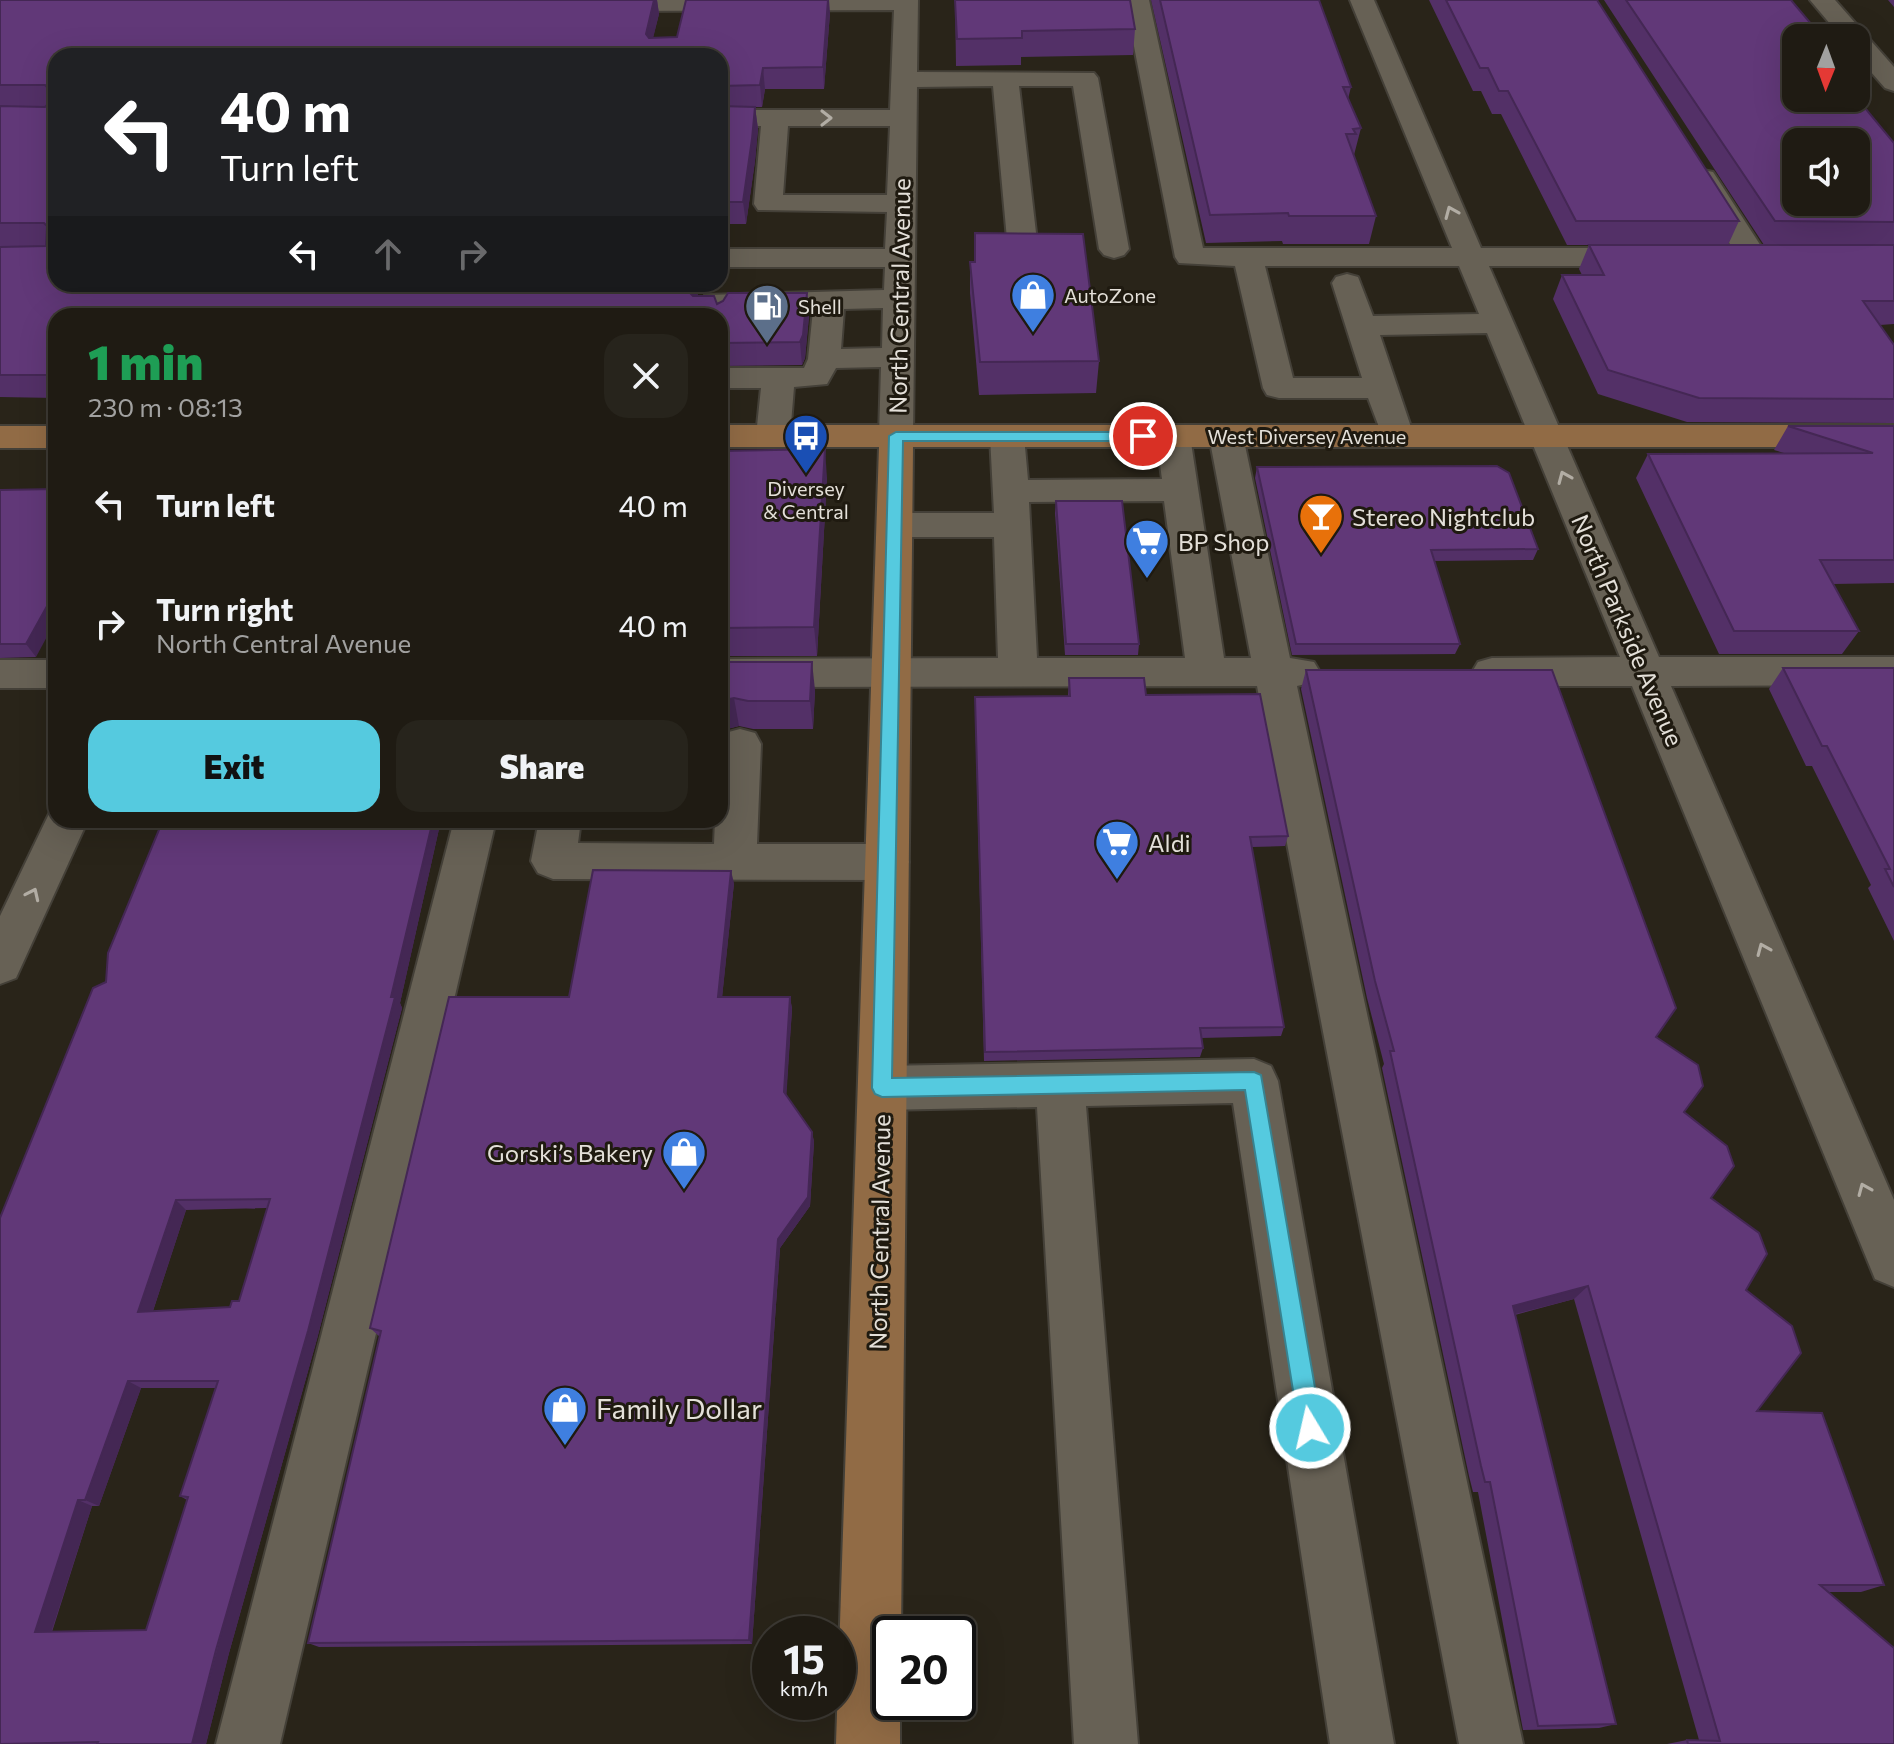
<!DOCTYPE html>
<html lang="en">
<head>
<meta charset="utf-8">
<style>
	body { margin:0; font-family:Commissioner,sans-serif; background:#27241c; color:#f1f3f6; height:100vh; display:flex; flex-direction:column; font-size:30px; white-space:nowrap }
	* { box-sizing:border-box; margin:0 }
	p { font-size:26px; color:#a1a1a0 }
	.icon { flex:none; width:44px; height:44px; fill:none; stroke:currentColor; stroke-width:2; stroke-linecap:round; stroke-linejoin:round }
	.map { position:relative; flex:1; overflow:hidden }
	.side { position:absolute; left:48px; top:308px; width:680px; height:520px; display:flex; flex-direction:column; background:#1f1b13; border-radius:24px; box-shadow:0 8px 32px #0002,0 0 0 2px #3c3933 }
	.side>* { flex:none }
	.hud { position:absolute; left:48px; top:48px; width:680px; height:244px; border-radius:24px; box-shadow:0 8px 32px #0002,0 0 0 2px #3c3933; background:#202124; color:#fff; overflow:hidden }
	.needle { width:52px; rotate:181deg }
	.fabs { position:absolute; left:1782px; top:24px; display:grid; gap:16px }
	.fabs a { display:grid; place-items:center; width:88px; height:88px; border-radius:16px; background:#1f1b13; box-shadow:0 8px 32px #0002,0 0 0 2px #3c3933; font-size:40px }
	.speed { position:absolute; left:752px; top:1616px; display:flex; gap:16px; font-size:40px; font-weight:700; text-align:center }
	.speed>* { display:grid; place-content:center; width:104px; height:104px; border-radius:50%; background:#1f1b13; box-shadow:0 8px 32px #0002,0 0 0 2px #3c3933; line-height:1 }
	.speed small { font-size:20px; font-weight:400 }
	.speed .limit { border:4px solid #111; border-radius:12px; background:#fff; color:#111 }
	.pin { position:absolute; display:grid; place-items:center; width:68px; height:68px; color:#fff; margin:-34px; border:4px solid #fff; border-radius:50%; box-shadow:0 2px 8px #0007 }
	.me { position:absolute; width:88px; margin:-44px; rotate:351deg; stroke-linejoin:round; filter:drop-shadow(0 0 6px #0008) }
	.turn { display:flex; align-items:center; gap:28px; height:168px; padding:0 40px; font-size:36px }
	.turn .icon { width:104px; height:104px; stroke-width:2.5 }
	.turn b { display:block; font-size:56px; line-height:68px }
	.lanes { display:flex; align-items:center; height:76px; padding:0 40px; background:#0003; justify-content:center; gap:40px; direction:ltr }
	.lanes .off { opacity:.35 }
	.round { display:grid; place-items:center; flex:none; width:84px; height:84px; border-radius:24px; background:#27241c }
	.head { display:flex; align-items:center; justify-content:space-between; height:136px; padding:0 40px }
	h1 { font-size:48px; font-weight:800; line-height:60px; color:#1e9e55 }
	.action { display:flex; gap:16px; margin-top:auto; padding:16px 40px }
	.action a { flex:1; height:92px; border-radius:24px; background:#55cadf; color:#111; font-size:32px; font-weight:800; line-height:92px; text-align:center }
	.action a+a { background:#27241c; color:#f1f3f6 }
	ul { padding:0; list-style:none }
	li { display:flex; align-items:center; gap:24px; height:120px; padding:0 40px }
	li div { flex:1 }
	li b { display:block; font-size:30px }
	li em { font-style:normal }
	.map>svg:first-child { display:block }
</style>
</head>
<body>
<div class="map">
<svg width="1894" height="1744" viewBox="0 0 1894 1744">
	<rect width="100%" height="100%" fill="#292419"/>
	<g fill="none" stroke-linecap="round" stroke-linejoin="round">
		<g stroke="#444038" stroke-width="4">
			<g id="minor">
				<path d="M589 0H918L917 72 1094 73 1098 78 1129 249 1124 255 1114 258 1104 255 1099 249 1073 86H1019L1038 250 1033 256 1023 259 1013 256 1008 250 993 86 917 87 913 436 908 443 896 447 884 443 879 436 881 367 836 368 827 384 794 387 790 436 785 443 773 447 761 443 756 436 761 388H720V368H804L808 359 813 310 730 311 724 323 720 324V316H697L705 295 884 290 885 267H720V249H885L887 212 758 210 754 204 761 126H720V110H890L894 10 598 11 590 9 586 4ZM788 126H890L887 195H783ZM883 308 882 348 841 349 844 309Z"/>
				<path d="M1125 0H1149L1203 248H1452L1350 0H1374L1481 248H1644L1655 251 1659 257 1655 263 1644 266H1489L1659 657H1894V685L1671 686 1894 1200V1287L1875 1279 1632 686H1492L1478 682 1472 672 1478 662 1492 658 1620 657 1487 333 1380 335 1414 436 1409 443 1397 447 1385 443 1368 398H1279L1267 395 1263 388 1235 266 1179 263 1175 257ZM1265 266H1459L1479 314 1373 316 1358 277 1347 274 1336 277 1332 283 1362 378H1293Z"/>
				<polygon points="1810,0 1835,0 1894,67 1894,91 1885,88 1856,55 1856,38 1842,38"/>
				<polygon points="1703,170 1713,172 1717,178 1768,257 1764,263 1753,266 1742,263 1738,257 1689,178 1693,172"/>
				<path d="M1007 425 1019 429 1024 436 1028 480 1162 479 1156 436 1161 429 1173 425 1185 429 1190 436 1224 658H1251L1209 436 1214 429 1226 425 1238 429 1243 436 1290 658 1314 662 1320 672 1314 682 1297 686 1523 1744H1459L1257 686 720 687V659L998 658 994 537H895L882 533 877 525 882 517 895 513H994L990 436 995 429ZM1164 501 1185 658H1037L1029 502Z"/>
				<rect x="0" y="660" width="56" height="28"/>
				<polygon points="740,729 755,733 761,744 757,844 887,844 902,850 909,862 902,874 887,880 553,879 538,873 531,861 539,820 581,820 578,843 714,844 715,820 720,820 720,743 725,733"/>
				<polygon points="56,807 56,820 88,820 16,978 0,984 0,916 46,820 52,808"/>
				<polygon points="454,820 496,820 280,1744 216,1744"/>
				<polygon points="1254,1059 1271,1066 1278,1081 1394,1744 1330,1744 1233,1103 1086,1106 1138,1744 1074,1744 1037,1107 882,1110 865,1104 858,1088 865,1072 882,1066"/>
			</g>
		</g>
		<g stroke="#444038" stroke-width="4">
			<g id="major">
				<polygon points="720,425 1894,425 1894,447 913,447 901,1634 890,1634 890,1702 900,1702 900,1744 836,1744 879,447 720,447"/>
				<rect x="0" y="426" width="56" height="22"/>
			</g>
		</g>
		<use href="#minor" fill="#676155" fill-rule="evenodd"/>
		<use href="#major" fill="#916b45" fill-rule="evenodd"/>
	</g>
	<g fill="#533067" fill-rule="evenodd">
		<polygon points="0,0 657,0 659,14 653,37 677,37 830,13 824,89 765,89 762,107 755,107 758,129 755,161 746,224 720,224 720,56 56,284 700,284 697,296 717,304 807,293 809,316 805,358 802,365 720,366 720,316 56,316 56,398 0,397 0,247 46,246 0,246"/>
		<polygon points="955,0 1130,0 1135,29 1133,55 1021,57 1021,65 956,66"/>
		<polygon points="1151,0 1319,0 1351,87 1348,99 1361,128 1354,155 1376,216 1369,244 1283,244 1282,241 1206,243"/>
		<polygon points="1429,0 1597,0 1739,221 1728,245 1567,245 1501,114 1492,114 1481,91 1473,91"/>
		<polygon points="1604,0 1791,0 1796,38 1856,98 1856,78 1865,89 1859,101 1894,143 1894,324 1880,325 1894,345 1894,423 1687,422 1598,394 1553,299 1562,275 1582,275 1579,269 1589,245 1764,245"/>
		<polygon points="1888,0 1894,0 1894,7"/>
		<polygon points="970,262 1099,361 1096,393 979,395 970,293"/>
		<polygon points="1788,426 1894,426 1894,583 1833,584 1859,631 1842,654 1719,654 1636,478 1648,454 1784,453 1774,450"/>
		<polygon points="720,451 827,478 817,656 720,656"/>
		<polygon points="1257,467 1538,549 1533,560 1434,561 1460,644 1455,654 1292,655 1255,478"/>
		<polygon points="0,490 36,657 0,658"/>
		<polygon points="1056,501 1139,644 1138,655 1065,655 1055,513"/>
		<polygon points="720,662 815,690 813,729 753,729 739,726 727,729 720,729"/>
		<polygon points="1783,668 1894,668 1894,941 1868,888 1871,885 1812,766 1806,766 1769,689"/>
		<polygon points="1306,670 1656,1037 1684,1112 1711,1198 1746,1290 1757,1411 1884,1585 1861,1592 1828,1592 1894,1744 1667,1744 1687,1740 1699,1740 1574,1299 1515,1315 1616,1724 1599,1728 1523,1730 1478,1492 1473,1492 1469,1476 1382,1068 1384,1064 1367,998 1301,689"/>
		<polygon points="1069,678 1146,695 1288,836 1285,846 1252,847 1284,1027 1281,1036 1201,1038 1203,1048 1200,1057 984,1061 975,708 1068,696"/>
		<path d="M163 820H441L400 1003 402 1008 317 1339 229 1653 206 1744H0L106 982ZM267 1208 239 1301 230 1307 153 1311 186 1210ZM141 1388H216L180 1496 187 1500 146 1630 52 1632 92 1506H99Z"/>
		<polygon points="734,883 722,997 790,997 792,1009 786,1095 812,1132 814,1142 810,1206 780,1248 752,1644 319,1647 308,1643 380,1337 370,1328 569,997"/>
	</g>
	<g fill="#442754">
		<polygon points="654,0 657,0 659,14 649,55 646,34"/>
		<polygon points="828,0 829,0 830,13 824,89 823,67"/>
		<polygon points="763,68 765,89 762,107 760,85"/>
		<polygon points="755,107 758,129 755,161 746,224 743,202"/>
		<polygon points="692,284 700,284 694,316 690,293"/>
		<polygon points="807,293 809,316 805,358 802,365 800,342"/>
		<polygon points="825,449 827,478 817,656 814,627"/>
		<polygon points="56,590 56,620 36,657 26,644"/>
		<polygon points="812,662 815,690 813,729 810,701"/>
		<polygon points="734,698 739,726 727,729 722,701"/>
		<polygon points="433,820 441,820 400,1003 402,1008 317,1339 229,1653 206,1744 192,1744 391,997"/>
		<polygon points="731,871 734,883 721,1008 718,997"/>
		<polygon points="790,997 792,1009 786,1102 784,1092"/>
		<polygon points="812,1132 814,1142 810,1206 780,1248 752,1644 749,1640 778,1239"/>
		<polygon points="176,1200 186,1210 150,1320 138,1312"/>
		<polygon points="1588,1286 1574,1299 1500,1318 1513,1306"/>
		<polygon points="128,1381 141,1388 99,1506 85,1500"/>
		<polygon points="78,1500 92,1506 50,1636 35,1632"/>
	</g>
	<g fill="#613878" stroke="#442754" stroke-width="2" fill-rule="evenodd">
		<polygon points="0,0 654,0 646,34 649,38 677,37 686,0 828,0 823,67 763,68 760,85 720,86 720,56 56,56 56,284 692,284 690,293 693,296 714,296 717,304 723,301 728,293 807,293 803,335 800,342 720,343 720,316 56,316 56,375 0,375 0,247 46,246 47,226 44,223 0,223 0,106 45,107 48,104 48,88 45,85 0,85"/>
		<polygon points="955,0 1130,0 1135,29 1022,31 1022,38 957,39"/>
		<polygon points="1160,0 1319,0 1351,87 1343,87 1361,128 1353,129 1356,134 1346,134 1376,216 1289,216 1288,213 1210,215"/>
		<polygon points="1446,0 1597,0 1739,221 1576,221 1508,91 1499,91 1488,68 1480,68"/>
		<path d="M1626 0H1791L1823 38H1796V98L1856 97 1894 143V222L1775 221ZM1796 142H1856V202H1796Z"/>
		<polygon points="1856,78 1865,89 1856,89"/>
		<polygon points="720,106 755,107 752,139 743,202 720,202"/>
		<polygon points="975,233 1083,234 1099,361 980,362 970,262 975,262"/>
		<polygon points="1589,245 1894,245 1894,301 1863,301 1894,345 1894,399 1699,398 1608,370 1562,275 1604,275"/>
		<polygon points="1788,426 1894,426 1894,560 1820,560 1859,631 1734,631 1648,454 1873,453"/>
		<polygon points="825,449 814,627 720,628 720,451"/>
		<polygon points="1497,466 1509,473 1538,549 1431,550 1460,644 1296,644 1257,467"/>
		<polygon points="56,489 56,590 26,644 0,644 0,490"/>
		<polygon points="1056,501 1122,501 1139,644 1066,644"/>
		<polygon points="720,662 812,662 810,701 748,701 734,698 720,701"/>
		<polygon points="1783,668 1894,668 1894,887 1885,869 1890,869 1827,746 1822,746"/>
		<polygon points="1306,670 1552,670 1676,1008 1656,1037 1698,1065 1703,1086 1684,1112 1727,1146 1734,1166 1711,1198 1759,1233 1767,1254 1746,1290 1792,1326 1801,1353 1757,1411 1822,1413 1884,1585 1820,1585 1894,1648 1894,1744 1688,1744 1687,1740 1720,1741 1588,1286 1513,1306 1616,1724 1538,1726 1490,1482 1485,1482 1481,1466 1390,1051 1394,1051 1375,981"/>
		<polygon points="1069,678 1144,678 1146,695 1260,694 1288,836 1250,837 1284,1027 1200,1028 1203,1048 985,1052 975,697 1070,696"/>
		<path d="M163 820H433L391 997H395L308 1331 216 1650 192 1744H97L98 1742 0 1744V1218L93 988 106 982 108 953ZM270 1199 239 1301H232L230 1307 138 1312 176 1200ZM128 1381H218L180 1496 188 1497 146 1630 35 1632 78 1500H85Z"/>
		<polygon points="593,870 731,871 718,997 790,997 784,1092 812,1132 808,1197 778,1239 749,1640 308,1643 381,1331 370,1328 449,997 569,997"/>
	</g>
	<defs><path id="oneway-chevron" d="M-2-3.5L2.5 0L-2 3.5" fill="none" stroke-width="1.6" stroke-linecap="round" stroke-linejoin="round" transform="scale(2)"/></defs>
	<g stroke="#b2ada4">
		<use href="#oneway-chevron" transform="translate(826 118)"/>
		<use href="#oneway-chevron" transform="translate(1451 212) rotate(-113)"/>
		<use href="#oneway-chevron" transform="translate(1564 477) rotate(-113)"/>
		<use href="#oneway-chevron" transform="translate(33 894) rotate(-65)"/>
		<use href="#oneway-chevron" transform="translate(1763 949) rotate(-113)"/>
		<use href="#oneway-chevron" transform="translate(1864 1189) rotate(-113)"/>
	</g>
	<polygon fill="#55cadf" stroke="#378391" stroke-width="2" points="896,432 1143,432 1150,436 1143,441 903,441 892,1078 1254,1072 1261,1075 1322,1428 1319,1437 1310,1440 1302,1437 1299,1428 1245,1090 882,1097 875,1094 872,1088 889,436"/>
	<defs>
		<g id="shop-pin" transform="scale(2.3)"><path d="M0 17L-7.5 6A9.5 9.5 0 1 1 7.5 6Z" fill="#3f7fe0" stroke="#1f1a10"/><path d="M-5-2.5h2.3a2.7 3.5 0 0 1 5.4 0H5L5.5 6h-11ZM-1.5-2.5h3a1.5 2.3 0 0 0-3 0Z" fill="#fff"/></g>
		<g id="fuel-pin" transform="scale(2.3)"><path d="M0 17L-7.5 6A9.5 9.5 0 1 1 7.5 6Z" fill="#5c6f8a" stroke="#1f1a10"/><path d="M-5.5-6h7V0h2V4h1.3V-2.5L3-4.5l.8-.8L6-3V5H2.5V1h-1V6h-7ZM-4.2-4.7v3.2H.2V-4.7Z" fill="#fff"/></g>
		<g id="bus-pin" transform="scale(2.3)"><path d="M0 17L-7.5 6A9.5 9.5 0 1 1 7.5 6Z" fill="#1a4fb4" stroke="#1f1a10"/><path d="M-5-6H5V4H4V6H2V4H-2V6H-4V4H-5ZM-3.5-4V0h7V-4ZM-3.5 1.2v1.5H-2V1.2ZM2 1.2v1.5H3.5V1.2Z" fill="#fff"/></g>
		<g id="bar-pin" transform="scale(2.3)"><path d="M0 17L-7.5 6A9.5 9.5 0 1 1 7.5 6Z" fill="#e8710a" stroke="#1f1a10"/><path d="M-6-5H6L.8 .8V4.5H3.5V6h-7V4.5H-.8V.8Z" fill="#fff"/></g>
		<g id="supermarket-pin" transform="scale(2.3)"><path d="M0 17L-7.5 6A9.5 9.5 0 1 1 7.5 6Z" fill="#3f7fe0" stroke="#1f1a10"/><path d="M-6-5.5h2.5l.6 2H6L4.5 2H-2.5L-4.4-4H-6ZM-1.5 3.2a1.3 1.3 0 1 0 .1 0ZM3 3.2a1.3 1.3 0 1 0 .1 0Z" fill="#fff"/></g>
	</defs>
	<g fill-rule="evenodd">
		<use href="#shop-pin" x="1033" y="295"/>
		<use href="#fuel-pin" x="767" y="306"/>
		<use href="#bus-pin" x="806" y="436"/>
		<use href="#bar-pin" x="1321" y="516"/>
		<use href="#supermarket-pin" x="1147" y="541"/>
		<use href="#supermarket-pin" x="1117" y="842"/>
		<use href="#shop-pin" x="684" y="1152"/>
		<use href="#shop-pin" x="565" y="1408"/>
	</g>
	<g text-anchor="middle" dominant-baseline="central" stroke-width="6" stroke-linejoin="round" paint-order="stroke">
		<g font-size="20" fill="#e4e0d9" stroke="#1f1a10" text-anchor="start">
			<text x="1064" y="295">AutoZone</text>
			<text x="798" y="306">Shell</text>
			<text x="806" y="488" text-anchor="middle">Diversey<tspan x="806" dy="23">&amp; Central</tspan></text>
		</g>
		<g font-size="20" fill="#e4e0d9" stroke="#1f1a10">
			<text x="1307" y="436">West Diversey Avenue</text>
		</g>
		<g font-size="24" fill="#e4e0d9" stroke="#1f1a10">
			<text transform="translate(899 296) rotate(-89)">North Central Avenue</text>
			<text transform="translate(1628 630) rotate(67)">North Parkside Avenue</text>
			<text transform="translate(879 1232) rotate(-89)">North Central Avenue</text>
		</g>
		<g font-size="24" fill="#e4e0d9" stroke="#1f1a10" text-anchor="start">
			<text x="1352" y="516">Stereo Nightclub</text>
			<text x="1178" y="541">BP Shop</text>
			<text x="1148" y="842">Aldi</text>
			<text x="653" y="1152" text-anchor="end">Gorski’s Bakery</text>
		</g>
		<g font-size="28" fill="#e4e0d9" stroke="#1f1a10" text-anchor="start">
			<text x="596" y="1408">Family Dollar</text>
		</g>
	</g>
</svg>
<div class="fabs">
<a><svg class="needle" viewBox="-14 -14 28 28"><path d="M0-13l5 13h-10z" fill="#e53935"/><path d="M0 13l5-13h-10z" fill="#a1a1a0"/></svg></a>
<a><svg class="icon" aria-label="sound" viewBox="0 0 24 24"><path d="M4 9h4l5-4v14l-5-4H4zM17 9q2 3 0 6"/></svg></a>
</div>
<div class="speed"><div>15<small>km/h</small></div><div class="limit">20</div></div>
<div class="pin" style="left:1143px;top:436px;background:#d93025"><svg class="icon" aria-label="arrive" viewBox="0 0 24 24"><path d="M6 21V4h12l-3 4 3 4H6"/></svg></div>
<svg class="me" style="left:1310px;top:1428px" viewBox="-20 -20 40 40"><circle r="17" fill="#55cadf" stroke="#fff" stroke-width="3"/><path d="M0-11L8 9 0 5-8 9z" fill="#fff"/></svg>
<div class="hud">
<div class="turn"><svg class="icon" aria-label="left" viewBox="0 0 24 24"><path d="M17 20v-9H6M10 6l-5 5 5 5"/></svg><div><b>40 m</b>Turn left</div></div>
<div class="lanes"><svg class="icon" aria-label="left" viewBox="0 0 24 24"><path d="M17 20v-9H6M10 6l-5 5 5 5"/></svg><svg class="icon off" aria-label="ahead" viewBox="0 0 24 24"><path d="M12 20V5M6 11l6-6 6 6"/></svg><svg class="icon off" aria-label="right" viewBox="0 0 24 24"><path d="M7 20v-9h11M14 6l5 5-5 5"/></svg></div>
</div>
<section class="side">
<div class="head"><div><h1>1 min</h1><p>230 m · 08:13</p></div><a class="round"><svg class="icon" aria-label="close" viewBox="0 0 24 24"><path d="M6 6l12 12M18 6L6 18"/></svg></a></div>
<ul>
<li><svg class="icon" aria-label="left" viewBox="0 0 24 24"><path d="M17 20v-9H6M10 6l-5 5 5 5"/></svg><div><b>Turn left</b></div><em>40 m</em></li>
<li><svg class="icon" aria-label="right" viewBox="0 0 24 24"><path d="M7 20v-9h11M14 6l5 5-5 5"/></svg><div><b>Turn right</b><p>North Central Avenue</p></div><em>40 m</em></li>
</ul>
<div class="action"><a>Exit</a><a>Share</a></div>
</section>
</div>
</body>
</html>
